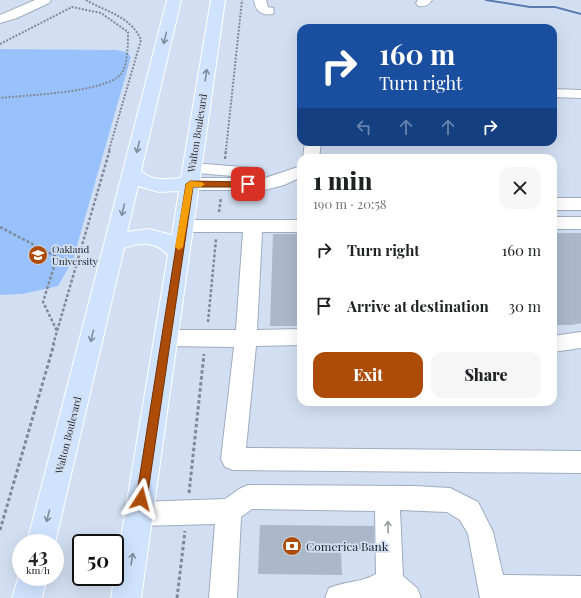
<!DOCTYPE html>
<html lang="en">
<head>
<meta charset="utf-8">
<style>
	body { margin:0; font-family:"Playfair Display",serif; background:#f6f6f6; color:#202124; height:100vh; display:flex; flex-direction:column; font-size:15px; white-space:nowrap }
	* { box-sizing:border-box; margin:0 }
	p { font-size:13px; color:#757577 }
	.icon { flex:none; width:22px; height:22px; fill:none; stroke:currentColor; stroke-width:2; stroke-linecap:round; stroke-linejoin:round }
	.map { position:relative; flex:1; overflow:hidden }
	.sheet { position:absolute; left:297px; top:154px; width:260px; height:252px; display:flex; flex-direction:column; background:#fff; border-radius:12px; box-shadow:0 4px 16px #0002 }
	.sheet>* { flex:none }
	.banner { position:absolute; left:297px; top:24px; width:260px; height:122px; border-radius:12px; box-shadow:0 4px 16px #0002; background:#1a4fa0; color:#fff; overflow:hidden }
	.speed { position:absolute; left:12px; top:534px; display:flex; gap:8px; font-size:20px; font-weight:700; text-align:center }
	.speed>* { display:grid; place-content:center; width:52px; height:52px; border-radius:50%; background:#fff; box-shadow:0 4px 16px #0002; line-height:1 }
	.speed small { font-size:10px; font-weight:400 }
	.speed .limit { border:2px solid #111; border-radius:6px; background:#fff; color:#111 }
	.pin { position:absolute; display:grid; place-items:center; width:34px; height:34px; color:#fff; margin:-17px; border-radius:8px; box-shadow:0 2px 6px #0006 }
	.me { position:absolute; width:44px; margin:-22px; rotate:9deg; stroke-linejoin:round; filter:drop-shadow(0 0 3px #0008) }
	.turn { display:flex; align-items:center; gap:14px; height:84px; padding:0 16px; font-size:18px }
	.turn .icon { width:52px; height:52px; stroke-width:2.5 }
	.turn b { display:block; font-size:28px; line-height:34px }
	.lanes { display:flex; align-items:center; height:38px; padding:0 16px; background:#0003; justify-content:center; gap:20px; direction:ltr }
	.lanes .off { opacity:.35 }
	.round { display:grid; place-items:center; flex:none; width:42px; height:42px; border-radius:12px; background:#f6f6f6 }
	.headline { display:flex; align-items:center; justify-content:space-between; height:68px; padding:0 16px }
	h1 { font-size:24px; font-weight:800; line-height:30px }
	.primary-button { display:flex; gap:8px; margin-top:auto; padding:8px 16px }
	.primary-button a { flex:1; height:46px; border-radius:12px; background:#ad4c08; color:#fff; font-size:16px; font-weight:800; line-height:46px; text-align:center }
	.primary-button a+a { background:#f6f6f6; color:#202124 }
	ul { padding:0; list-style:none }
	li { display:flex; align-items:center; gap:12px; height:56px; padding:0 16px }
	li div { flex:1 }
	li b { display:block; font-size:15px }
	li em { font-style:normal }
	.map>svg:first-child { display:block }
</style>
</head>
<body>
<div class="map">
<svg width="581" height="598" viewBox="0 0 581 598">
	<rect width="100%" height="100%" fill="#d2dff2"/>
	<polygon fill="#99c2fc" points="0,49 115,50 127,52 131,57 73,260 58,286 22,294 0,295"/>
	<g fill="none" stroke-linecap="round" stroke-linejoin="round">
		<polygon fill="#567baf" fill-rule="evenodd" points="484,0 492,0 530,6 555,6 581,13 581,15 555,8 530,8 486,1"/>
	</g>
	<g fill="#abb8ca">
		<polygon points="553,233 581,233 581,323 572,325 553,325"/>
		<polygon points="273,234 301,234 301,326 270,326"/>
		<polygon points="260,525 374,526 374,552 341,552 342,575 258,574"/>
	</g>
	<g fill="none" stroke-linecap="round" stroke-linejoin="round">
		<g stroke="#9facbe" stroke-width="2">
			<g id="minor">
				<polygon points="35,0 51,0 49,3 17,18 0,23 0,15"/>
				<path d="M254 0H266L268 7 273 8 274 11 273 14C262 16 255 11 254 0Z"/>
				<path d="M418 0H432C428 6 424 7 418 6L416 3Z"/>
				<polygon points="553,89 581,90 581,98 553,97"/>
				<polygon points="305,142 321,142 319,158 303,158"/>
				<polygon points="192,163 256,168 262,169 264,173 262,177 256,178 186,172 184,168 186,164"/>
				<polygon points="301,166 301,177 284,185 265,190 190,190 184,188 181,184 184,180 190,178 265,178"/>
				<rect x="553" y="198" width="28" height="12"/>
				<rect x="553" y="217" width="28" height="12"/>
				<polygon points="183,220 301,220 301,232 262,232 257,330 301,329 301,345 256,346 246,448 581,451 581,473 233,470 225,467 221,459 234,347 165,346 158,344 155,338 158,332 165,330 236,330 243,232 183,232 177,230 174,226 177,222"/>
				<polygon points="581,332 581,348 553,352 553,336"/>
				<path d="M248 485 414 486 450 488 478 502 493 532 503 575 581 576V598H480L468 534 460 520 447 512 400 510 403 576 417 588 421 598H325L329 588C346 581 360 583 376 574L375 511 252 509 241 517 237 598H209L215 524 139 526 130 523 126 514 130 505 139 502 225 499 239 489Z"/>
			</g>
		</g>
		<g stroke="#fff" stroke-width="2">
			<g id="major">
				<path d="M167 0H181L141 171C153 182 166 179 181 178L211 0H225L141 598H111L168 255C155 241 141 242 124 248L55 543H27ZM138 186 159 192 179 191 172 235 149 229 127 232Z"/>
				<polygon points="21,568 21,577 47,577 42,598 12,598"/>
			</g>
		</g>
		<g stroke="#808a97" stroke-width="2" stroke-dasharray="2 1.5" stroke-linecap="butt">
			<path d="M86 0C106 12 131 16 141 40L109 150"/>
			<path d="M0 44 72 7 101 13 128 32C128 42 128 66 121 74 105 93 25 95 0 98"/>
			<polyline points="226,150 242,0"/>
		</g>
		<g stroke="#808a97" stroke-width="2.5" stroke-dasharray="3 2" stroke-linecap="butt">
			<polyline points="225,159 226,149"/>
			<polyline points="219,212 221,197"/>
			<polyline points="0,227 57,257 43,302 57,331"/>
			<polyline points="208,322 216,239"/>
			<polyline points="53,345 110,149"/>
		</g>
		<g stroke="#808a97" stroke-width="3" stroke-dasharray="3.5 2.5" stroke-linecap="butt">
			<polyline points="189,493 204,354"/>
			<polyline points="0,530 54,344"/>
			<polyline points="177,598 185,531"/>
		</g>
		<use href="#minor" fill="#fff" fill-rule="evenodd"/>
		<use href="#major" fill="#cfe3fe" fill-rule="evenodd"/>
	</g>
	<defs><path id="oneway-shaft" d="M-6 0H5M1.5-3L5.5 0L1.5 3" fill="none" stroke-width="1.6" stroke-linecap="round" stroke-linejoin="round"/></defs>
	<g stroke="#7f8c9e">
		<use href="#oneway-shaft" transform="translate(165 38) rotate(104)"/>
		<use href="#oneway-shaft" transform="translate(206 75) rotate(-82)"/>
		<use href="#oneway-shaft" transform="translate(138 147) rotate(104)"/>
		<use href="#oneway-shaft" transform="translate(123 210) rotate(103)"/>
		<use href="#oneway-shaft" transform="translate(92 336) rotate(104)"/>
		<use href="#oneway-shaft" transform="translate(48 516) rotate(104)"/>
		<use href="#oneway-shaft" transform="translate(132 559) rotate(-81)"/>
	</g>
	<use stroke="#999c9f" href="#oneway-shaft" transform="translate(388 527) rotate(-92)"/>
	<polygon fill="#ad4c08" stroke="#703105" points="190,181 248,182 252,184 248,187 193,187 147,499 145,503 141,504 137,503 136,499 186,184"/>
	<polygon fill="#f59e0b" points="190,181 201,182 205,184 201,187 193,187 183,247 179,250 175,247 186,184"/>
	<defs>
		<g id="university-disc" transform="scale(1)"><circle r="9.5" fill="#ad4c08" stroke="#d2dff2"/><path d="M0-5L7-2L0 1L-7-2ZM-4 1L0 2.5L4 1V4Q0 6-4 4Z" fill="#fff"/></g>
		<g id="bank-disc" transform="scale(1)"><circle r="9.5" fill="#ad4c08" stroke="#d2dff2"/><path d="M-6-4H6V4H-6ZM0-2.3a2.3 2.3 0 1 0 0 4.6a2.3 2.3 0 1 0 0-4.6Z" fill="#fff"/></g>
	</defs>
	<g fill-rule="evenodd">
		<use href="#university-disc" x="38" y="255"/>
		<use href="#bank-disc" x="292" y="546"/>
	</g>
	<g text-anchor="middle" dominant-baseline="central" stroke-width="3.5" stroke-linejoin="round" paint-order="stroke">
		<g font-size="10" fill="#1d2229" stroke="#d2dff2">
			<text transform="translate(197 133) rotate(-81)">Walton Boulevard</text>
			<text transform="translate(68 435) rotate(-76)">Walton Boulevard</text>
		</g>
		<g font-size="10" fill="#1d2229" stroke="#d2dff2" text-anchor="start">
			<text x="52" y="249">Oakland<tspan x="52" dy="12">University</tspan></text>
		</g>
		<g font-size="12" fill="#1d2229" stroke="#d2dff2" text-anchor="start">
			<text x="306" y="546">Comerica Bank</text>
		</g>
	</g>
</svg>
<div class="speed"><div>43<small>km/h</small></div><div class="limit">50</div></div>
<div class="pin" style="left:248px;top:184px;background:#d93025"><svg class="icon" aria-label="arrive" viewBox="0 0 24 24"><path d="M6 21V4h12l-3 4 3 4H6"/></svg></div>
<svg class="me" style="left:141px;top:499px" viewBox="-20 -20 40 40"><path d="M0-17L14 15 0 8-14 15z" fill="#ad4c08" stroke="#fff" stroke-width="4"/></svg>
<div class="banner">
<div class="turn"><svg class="icon" aria-label="right" viewBox="0 0 24 24"><path d="M7 20v-9h11M14 6l5 5-5 5"/></svg><div><b>160 m</b>Turn right</div></div>
<div class="lanes"><svg class="icon off" aria-label="left" viewBox="0 0 24 24"><path d="M17 20v-9H6M10 6l-5 5 5 5"/></svg><svg class="icon off" aria-label="ahead" viewBox="0 0 24 24"><path d="M12 20V5M6 11l6-6 6 6"/></svg><svg class="icon off" aria-label="ahead" viewBox="0 0 24 24"><path d="M12 20V5M6 11l6-6 6 6"/></svg><svg class="icon" aria-label="right" viewBox="0 0 24 24"><path d="M7 20v-9h11M14 6l5 5-5 5"/></svg></div>
</div>
<section class="sheet">
<div class="headline"><div><h1>1 min</h1><p>190 m · 20:58</p></div><a class="round"><svg class="icon" aria-label="close" viewBox="0 0 24 24"><path d="M6 6l12 12M18 6L6 18"/></svg></a></div>
<ul>
<li><svg class="icon" aria-label="right" viewBox="0 0 24 24"><path d="M7 20v-9h11M14 6l5 5-5 5"/></svg><div><b>Turn right</b></div><em>160 m</em></li>
<li><svg class="icon" aria-label="arrive" viewBox="0 0 24 24"><path d="M6 21V4h12l-3 4 3 4H6"/></svg><div><b>Arrive at destination</b></div><em>30 m</em></li>
</ul>
<div class="primary-button"><a>Exit</a><a>Share</a></div>
</section>
</div>
</body>
</html>
